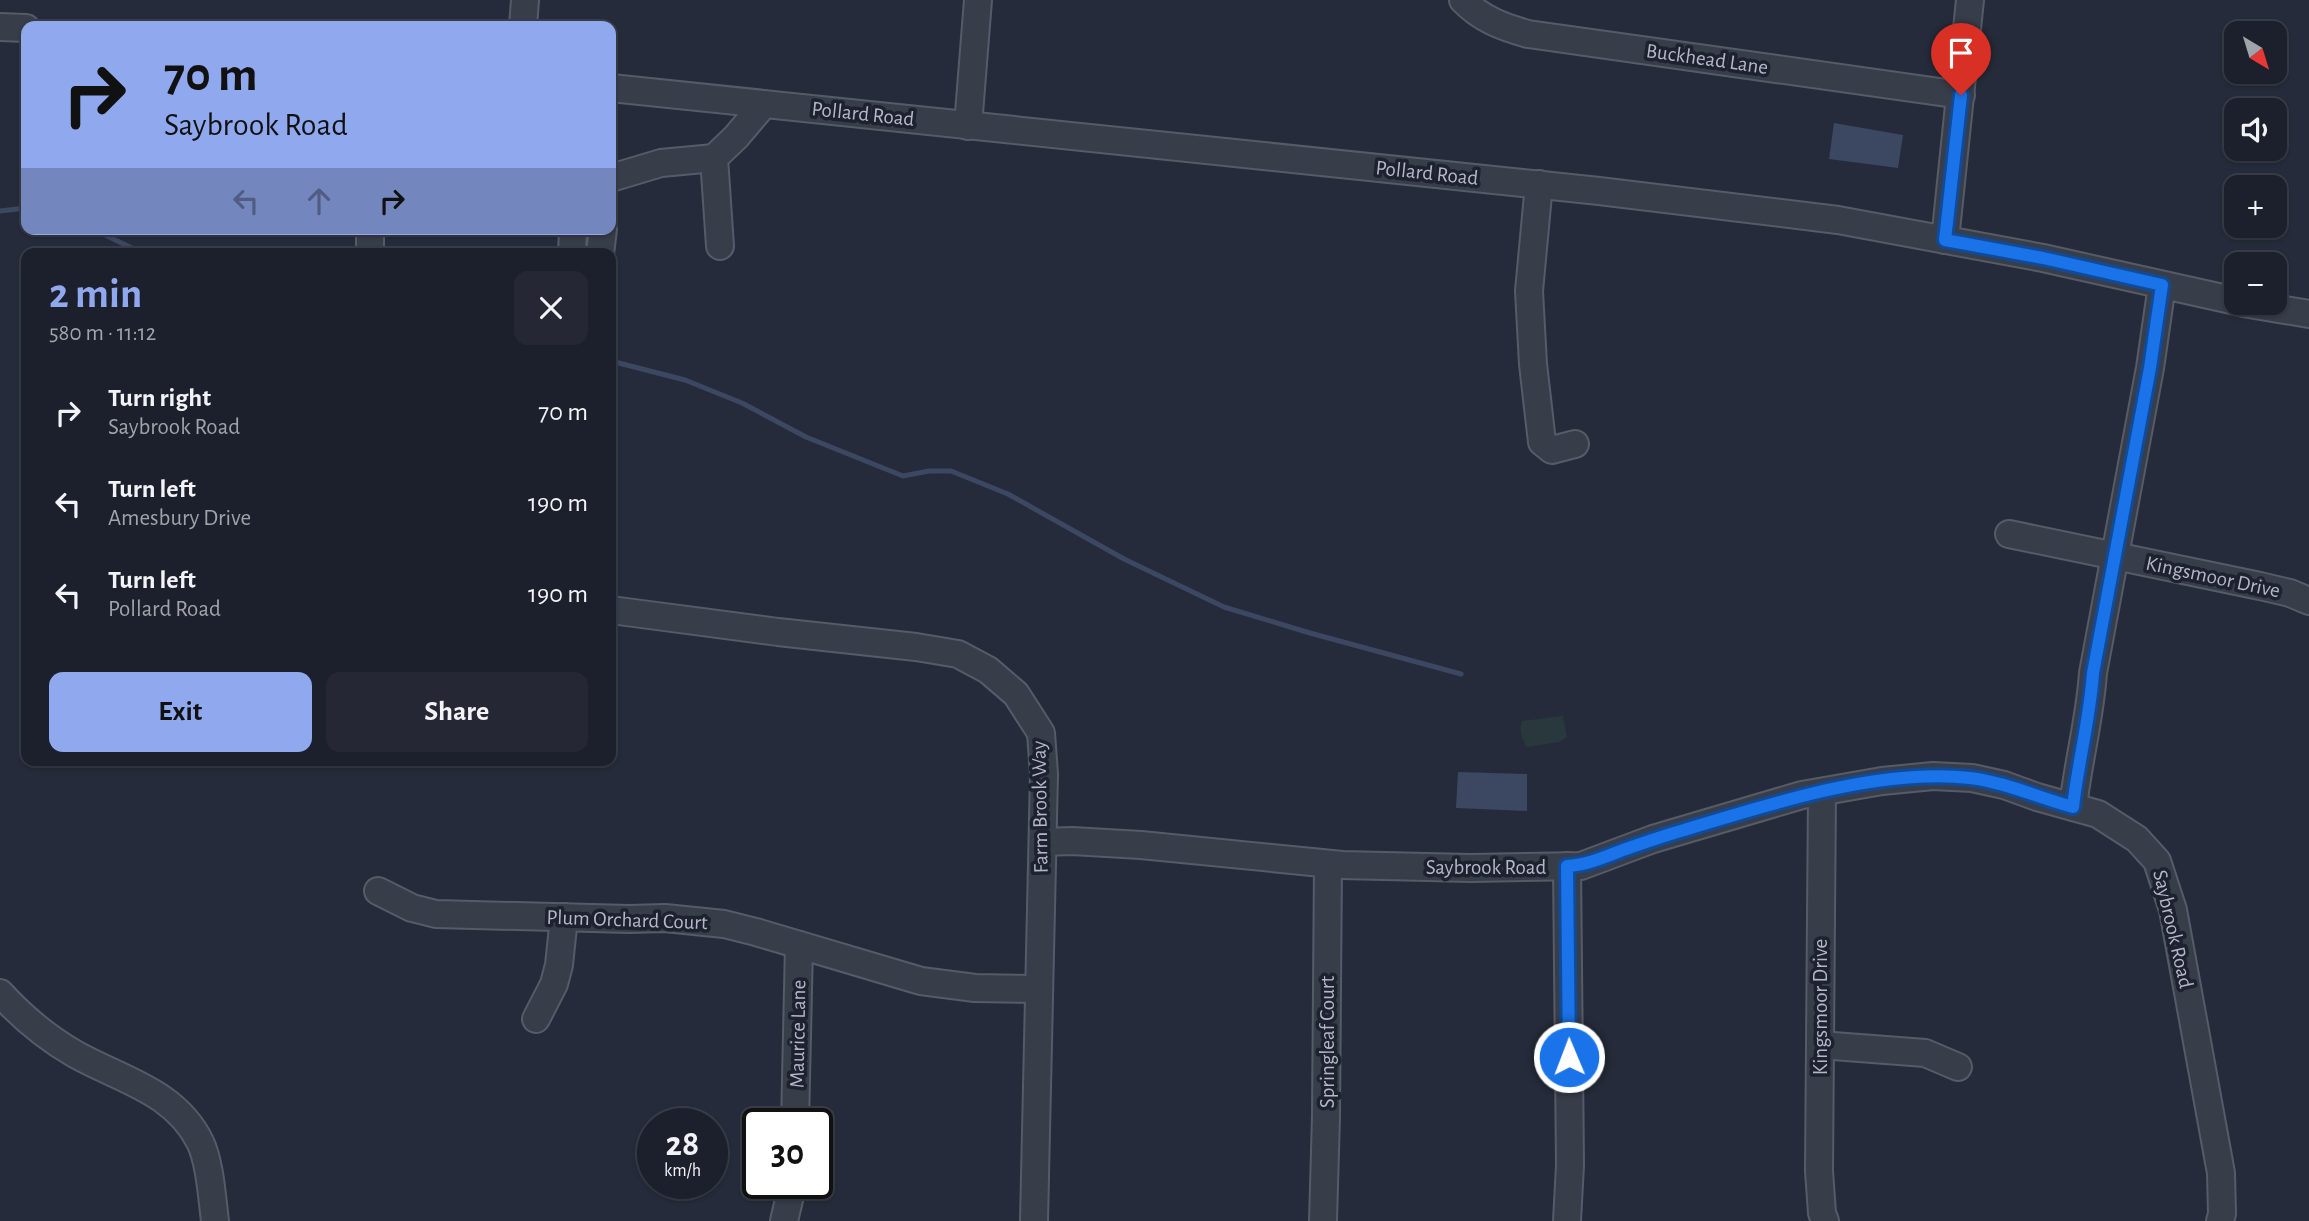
<!DOCTYPE html>
<html lang="en">
<head>
<meta charset="utf-8">
<style>
	body { margin:0; font-family:"Alegreya Sans",sans-serif; background:#252834; color:#f1f3f6; height:100vh; display:flex; flex-direction:column; font-size:26px; white-space:nowrap }
	* { box-sizing:border-box; margin:0 }
	p { font-size:23px; color:#a0a3a9 }
	.icon { flex:none; width:38px; height:38px; fill:none; stroke:currentColor; stroke-width:2; stroke-linecap:round; stroke-linejoin:round }
	.map { position:relative; flex:1; overflow:hidden }
	.drawer { position:absolute; left:21px; top:248px; width:595px; height:518px; display:flex; flex-direction:column; background:#1c202c; border-radius:14px; box-shadow:0 2px 5px #0004,0 0 0 2px #3a3e48 }
	.drawer>* { flex:none }
	.top-card { position:absolute; left:21px; top:21px; width:595px; height:214px; border-radius:14px; box-shadow:0 2px 5px #0004,0 0 0 2px #3a3e48; background:#90a8ee; color:#111; overflow:hidden }
	.needle { width:46px; rotate:142deg }
	.buttons { position:absolute; left:2224px; top:21px; display:grid; gap:14px }
	.buttons a { display:grid; place-items:center; width:63px; height:63px; border-radius:14px; background:#1c202c; box-shadow:0 2px 5px #0004,0 0 0 2px #3a3e48; font-size:35px }
	.speed { position:absolute; left:637px; top:1108px; display:flex; gap:14px; font-size:35px; font-weight:700; text-align:center }
	.speed>* { display:grid; place-content:center; width:91px; height:91px; border-radius:50%; background:#1c202c; box-shadow:0 2px 5px #0004,0 0 0 2px #3a3e48; line-height:1 }
	.speed small { font-size:18px; font-weight:400 }
	.speed .limit { border:4px solid #111; border-radius:10px; background:#fff; color:#111 }
	.pin { position:absolute; display:grid; place-items:center; width:60px; height:60px; color:#fff; margin:-72px -30px; border-radius:50% 50% 50% 0; rotate:-45deg; box-shadow:0 0 7px #0007 }
	.pin .icon { rotate:45deg }
	.me { position:absolute; width:77px; margin:-38px; rotate:359deg; stroke-linejoin:round; filter:drop-shadow(0 0 5px #0008) }
	.turn { display:flex; align-items:center; gap:24px; height:147px; padding:0 28px; font-size:32px }
	.turn .icon { width:91px; height:91px; stroke-width:2.5 }
	.turn b { display:block; font-size:49px; line-height:60px }
	.lanes { display:flex; align-items:center; height:66px; padding:0 28px; background:#0003; justify-content:center; gap:35px; direction:ltr }
	.lanes .off { opacity:.35 }
	.round { display:grid; place-items:center; flex:none; width:74px; height:74px; border-radius:14px; background:#252834 }
	.overview { display:flex; align-items:center; justify-content:space-between; height:119px; padding:0 28px }
	h1 { font-size:42px; font-weight:700; line-height:52px; color:#90a8ee }
	.cta { display:flex; gap:14px; margin-top:auto; padding:14px 28px }
	.cta a { flex:1; height:80px; border-radius:14px; background:#90a8ee; color:#111; font-size:28px; font-weight:700; line-height:80px; text-align:center }
	.cta a+a { background:#252834; color:#f1f3f6 }
	ul { padding:0; list-style:none }
	li { display:flex; align-items:center; gap:21px; height:91px; padding:0 28px }
	li div { flex:1 }
	li b { display:block; font-size:26px }
	li em { font-style:normal }
	.map>svg:first-child { display:block }
</style>
</head>
<body>
<div class="map">
<svg width="2309" height="1221" viewBox="0 0 2309 1221">
	<rect width="100%" height="100%" fill="#252b3a"/>
	<path fill="#28383c" d="M1563 716 1567 737 1560 742 1527 747C1521 737 1519 732 1522 721Z"/>
	<g fill="#3c4762">
		<polygon points="1834,123 1903,135 1898,168 1829,159"/>
		<polygon points="1458,772 1527,774 1527,811 1456,808"/>
	</g>
	<g fill="none" stroke-linecap="round" stroke-linejoin="round">
		<g stroke="#3c4762" stroke-width="5">
			<polyline points="0,211 26,208"/>
			<polyline points="93,229 144,254"/>
			<polyline points="611,361 685,380 742,403 806,437 903,476 929,471 951,471 1008,494 1124,559 1224,607 1310,633 1461,674"/>
		</g>
		<g stroke="#565b68" stroke-width="30">
			<g id="minor">
				<path d="M1463 0C1481 19 1503 27 1528 34L1961 95"/>
				<polyline points="523,26 525,0"/>
				<polyline points="0,27 26,28"/>
				<polyline points="611,88 1599,191 1838,220 2043,258 2236,301"/>
				<polyline points="968,126 978,0"/>
				<polyline points="714,158 720,246"/>
				<polyline points="611,178 661,163 714,158 736,137 764,104"/>
				<polyline points="1539,184 1529,291 1533,364 1542,442 1552,450 1575,444"/>
				<polyline points="1945,240 1970,0"/>
				<polyline points="370,254 370,229"/>
				<polyline points="572,254 573,229"/>
				<polyline points="600,254 603,229"/>
				<polyline points="2243,303 2309,314"/>
				<polyline points="2009,534 2260,586 2290,593 2309,601"/>
				<polyline points="611,610 778,632 916,647 958,654 988,670 1016,694 1041,733 1044,774 1034,1221"/>
				<polyline points="1822,792 1819,1171 1822,1213 1825,1221"/>
				<path d="M2073 807C2078 762 2090 718 2093 673L2150 368 2162 285"/>
				<polyline points="1043,842 1072,841 1141,845 1342,865 1470,868 1581,866 1653,839 1802,795 1882,781 1933,776 1972,778 2004,785 2037,797 2098,814 2137,839 2157,861 2173,910 2221,1173 2222,1214 2220,1221"/>
				<polyline points="378,891 412,908 436,914 629,919 665,918 724,924 756,932 921,981 975,988 1039,989"/>
				<path d="M0 993C22 1017 47 1038 75 1054 121 1080 175 1091 200 1142 210 1162 212 1198 215 1221"/>
				<polyline points="536,1019 554,984 559,965 564,917"/>
				<polyline points="1820,1045 1925,1053 1958,1067"/>
				<polyline points="795,1124 799,945"/>
				<polyline points="784,1221 793,1183"/>
				<polyline points="1323,1221 1326,1116 1328,864"/>
				<polyline points="1567,1221 1570,1165 1567,866"/>
			</g>
		</g>
		<use href="#minor" stroke="#383d4a" stroke-width="26"/>
	</g>
	<g fill="none" stroke-linecap="round" stroke-linejoin="round">
		<g stroke="#114b97" stroke-width="18">
			<path id="route" d="M1569 1057 1567 866C1587 865 1605 857 1623 850 1643 843 1663 836 1684 830 1770 804 1880 768 1970 778 2005 782 2039 798 2073 807 2078 762 2090 718 2093 673L2150 368 2162 285 2043 258 1945 240 1961 95"/>
		</g>
		<use href="#route" stroke="#1a73e8" stroke-width="12"/>
	</g>
	<g text-anchor="middle" dominant-baseline="central" stroke-width="7" stroke-linejoin="round" paint-order="stroke">
		<g font-size="21" fill="#b4b8c6" stroke="#1e222f">
			<text transform="translate(1707 59) rotate(8)">Buckhead Lane</text>
			<text transform="translate(863 114) rotate(6)">Pollard Road</text>
			<text transform="translate(1427 173) rotate(6)">Pollard Road</text>
			<text transform="translate(2213 577) rotate(12)">Kingsmoor Drive</text>
			<text transform="translate(1040 807) rotate(-91)">Farm Brook Way</text>
			<text x="1486" y="867">Saybrook Road</text>
			<text transform="translate(627 920) rotate(2)">Plum Orchard Court</text>
			<text transform="translate(2173 929) rotate(77)">Saybrook Road</text>
			<text transform="translate(1820 1007) rotate(-90)">Kingsmoor Drive</text>
			<text transform="translate(798 1034) rotate(-89)">Maurice Lane</text>
			<text transform="translate(1327 1042) rotate(-90)">Springleaf Court</text>
		</g>
	</g>
</svg>
<div class="buttons">
<a><svg class="needle" viewBox="-14 -14 28 28"><path d="M0-13l5 13h-10z" fill="#e53935"/><path d="M0 13l5-13h-10z" fill="#a0a3a9"/></svg></a>
<a><svg class="icon" aria-label="sound" viewBox="0 0 24 24"><path d="M4 9h4l5-4v14l-5-4H4zM17 9q2 3 0 6"/></svg></a>
<a>+</a>
<a>−</a>
</div>
<div class="speed"><div>28<small>km/h</small></div><div class="limit">30</div></div>
<div class="pin" style="left:1961px;top:95px;background:#d93025"><svg class="icon" aria-label="arrive" viewBox="0 0 24 24"><path d="M6 21V4h12l-3 4 3 4H6"/></svg></div>
<svg class="me" style="left:1569px;top:1057px" viewBox="-20 -20 40 40"><circle r="17" fill="#1a73e8" stroke="#fff" stroke-width="3"/><path d="M0-11L8 9 0 5-8 9z" fill="#fff"/></svg>
<div class="top-card">
<div class="turn"><svg class="icon" aria-label="right" viewBox="0 0 24 24"><path d="M7 20v-9h11M14 6l5 5-5 5"/></svg><div><b>70 m</b>Saybrook Road</div></div>
<div class="lanes"><svg class="icon off" aria-label="left" viewBox="0 0 24 24"><path d="M17 20v-9H6M10 6l-5 5 5 5"/></svg><svg class="icon off" aria-label="ahead" viewBox="0 0 24 24"><path d="M12 20V5M6 11l6-6 6 6"/></svg><svg class="icon" aria-label="right" viewBox="0 0 24 24"><path d="M7 20v-9h11M14 6l5 5-5 5"/></svg></div>
</div>
<section class="drawer">
<div class="overview"><div><h1>2 min</h1><p>580 m · 11:12</p></div><a class="round"><svg class="icon" aria-label="close" viewBox="0 0 24 24"><path d="M6 6l12 12M18 6L6 18"/></svg></a></div>
<ul>
<li><svg class="icon" aria-label="right" viewBox="0 0 24 24"><path d="M7 20v-9h11M14 6l5 5-5 5"/></svg><div><b>Turn right</b><p>Saybrook Road</p></div><em>70 m</em></li>
<li><svg class="icon" aria-label="left" viewBox="0 0 24 24"><path d="M17 20v-9H6M10 6l-5 5 5 5"/></svg><div><b>Turn left</b><p>Amesbury Drive</p></div><em>190 m</em></li>
<li><svg class="icon" aria-label="left" viewBox="0 0 24 24"><path d="M17 20v-9H6M10 6l-5 5 5 5"/></svg><div><b>Turn left</b><p>Pollard Road</p></div><em>190 m</em></li>
</ul>
<div class="cta"><a>Exit</a><a>Share</a></div>
</section>
</div>
</body>
</html>
